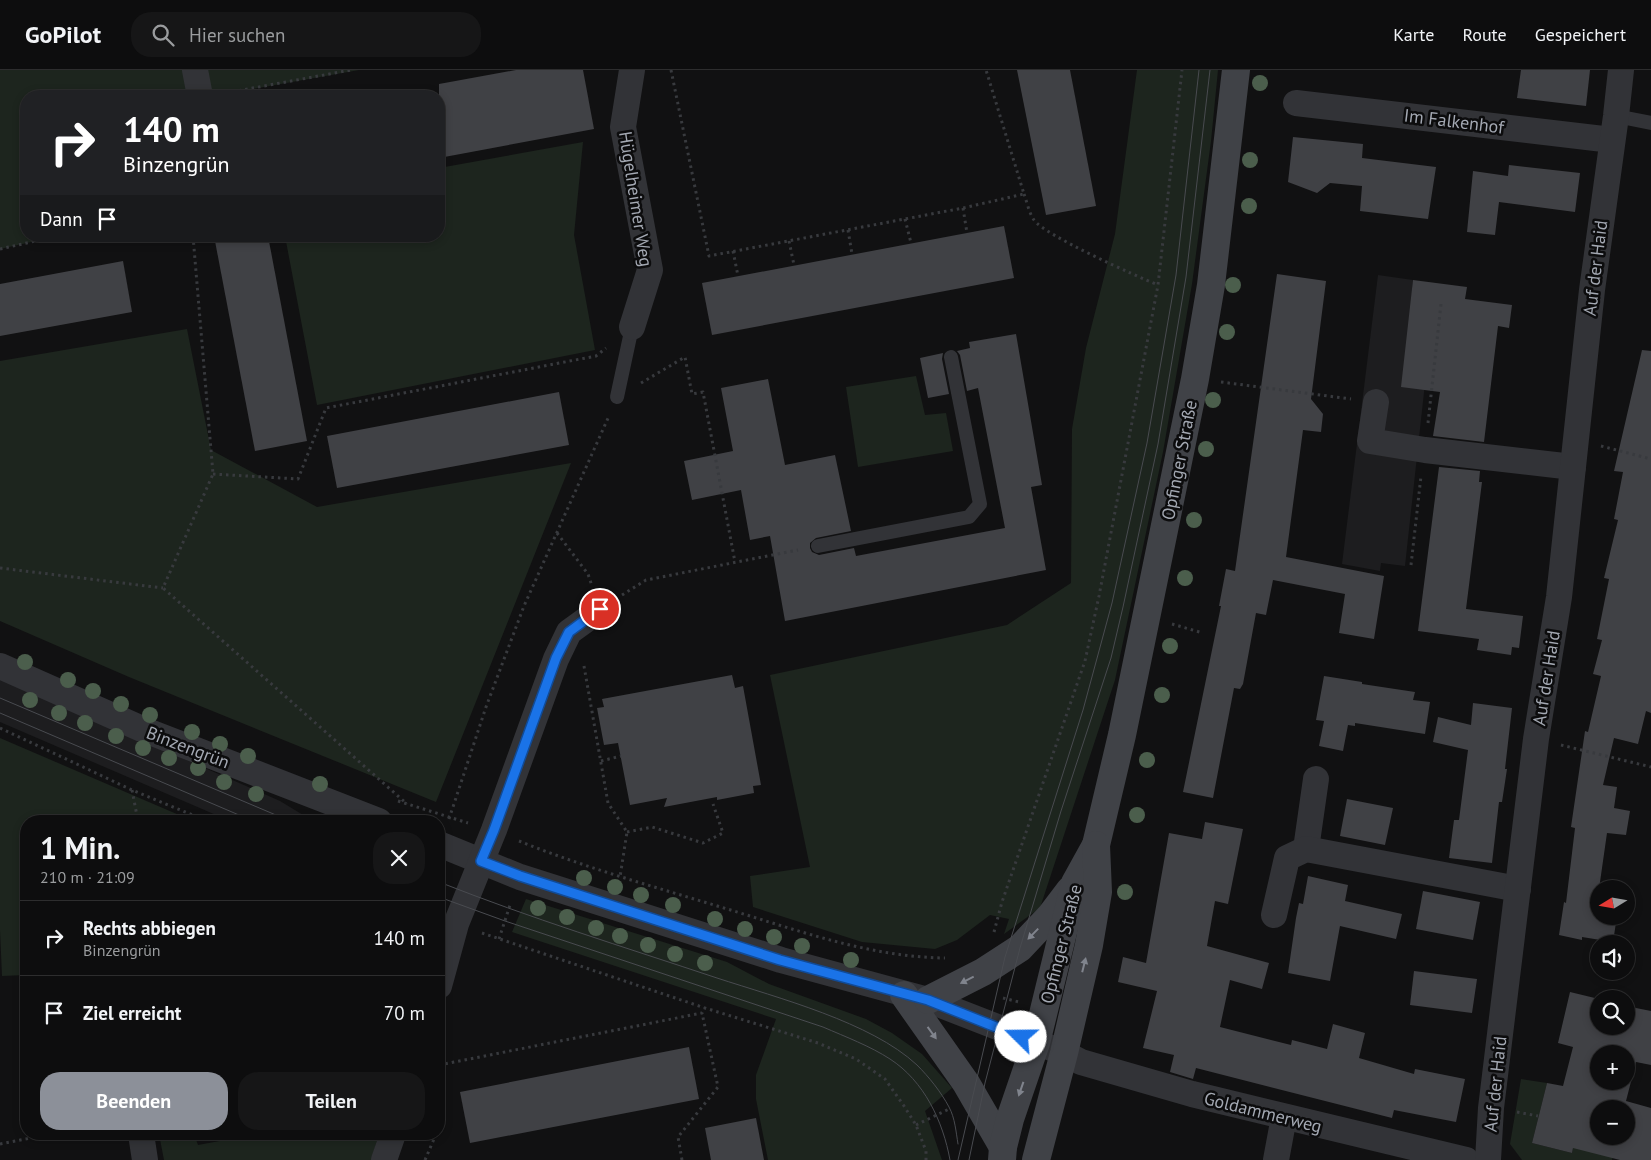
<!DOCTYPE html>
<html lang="de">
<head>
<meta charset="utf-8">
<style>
	body { margin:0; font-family:"PT Sans",sans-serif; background:#161617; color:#f1f3f6; height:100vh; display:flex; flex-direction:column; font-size:19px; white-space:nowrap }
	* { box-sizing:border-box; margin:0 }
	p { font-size:16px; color:#9a9c9e }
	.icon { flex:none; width:28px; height:28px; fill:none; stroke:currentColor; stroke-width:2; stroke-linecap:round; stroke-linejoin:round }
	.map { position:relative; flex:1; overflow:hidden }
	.details { position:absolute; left:20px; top:745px; width:425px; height:325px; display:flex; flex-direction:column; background:#0d0d0e; border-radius:20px; box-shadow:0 2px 8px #0003,0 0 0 1px #2d2d2e }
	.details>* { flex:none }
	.guide { position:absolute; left:20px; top:20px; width:425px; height:152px; border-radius:20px; box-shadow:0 2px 8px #0003,0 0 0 1px #2d2d2e; background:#202124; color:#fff; overflow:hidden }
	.needle { width:32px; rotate:259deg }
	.tools { position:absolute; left:1590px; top:810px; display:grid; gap:10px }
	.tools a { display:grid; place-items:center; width:45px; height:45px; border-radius:50%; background:#0d0d0e; box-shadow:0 2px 8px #0003,0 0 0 1px #2d2d2e; font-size:25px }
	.pin { position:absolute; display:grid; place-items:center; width:42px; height:42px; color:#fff; margin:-21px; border:2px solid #fff; border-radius:50%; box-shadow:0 1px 5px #0007 }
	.me { position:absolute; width:55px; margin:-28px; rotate:292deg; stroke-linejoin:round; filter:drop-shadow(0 0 4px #0008) }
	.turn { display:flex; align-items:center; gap:18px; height:105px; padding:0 20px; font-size:22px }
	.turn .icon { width:65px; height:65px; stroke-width:2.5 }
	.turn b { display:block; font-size:35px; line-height:42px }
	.then { display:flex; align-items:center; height:48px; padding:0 20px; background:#0003; gap:10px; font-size:19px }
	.round { display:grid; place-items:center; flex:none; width:52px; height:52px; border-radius:20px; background:#161617 }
	.headline { display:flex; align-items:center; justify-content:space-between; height:85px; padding:0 20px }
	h1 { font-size:30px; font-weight:800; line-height:38px }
	.action { display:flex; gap:10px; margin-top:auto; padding:10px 20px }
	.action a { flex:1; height:58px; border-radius:20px; background:#8c9099; color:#fff; font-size:20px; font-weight:800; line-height:58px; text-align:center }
	.action a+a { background:#161617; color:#f1f3f6 }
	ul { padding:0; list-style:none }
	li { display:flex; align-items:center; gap:15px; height:75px; padding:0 20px; border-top:1px solid #2d2d2e }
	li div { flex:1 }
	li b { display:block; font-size:19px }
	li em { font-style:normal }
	header { display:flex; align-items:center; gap:30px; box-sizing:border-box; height:70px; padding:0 25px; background:#0d0d0e; border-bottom:1px solid #2d2d2e }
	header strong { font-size:24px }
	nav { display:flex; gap:28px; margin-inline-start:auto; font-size:18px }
	.search { width:350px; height:45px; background:#161617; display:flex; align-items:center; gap:12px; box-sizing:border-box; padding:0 18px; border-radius:20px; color:#9a9c9e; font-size:19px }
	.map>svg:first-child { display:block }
</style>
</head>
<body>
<header>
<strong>GoPilot</strong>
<div class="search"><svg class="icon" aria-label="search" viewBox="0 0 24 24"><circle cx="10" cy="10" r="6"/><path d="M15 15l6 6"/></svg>Hier suchen</div>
<nav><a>Karte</a><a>Route</a><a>Gespeichert</a></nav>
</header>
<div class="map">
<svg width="1651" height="1090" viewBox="0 0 1651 1090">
	<rect width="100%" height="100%" fill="#111112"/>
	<g fill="#1d1d1f">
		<polygon points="1378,205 1413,210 1412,220 1435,222 1405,496 1381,493 1380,501 1342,494"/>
		<polygon points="0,609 253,719 280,731 313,751 230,751 0,652"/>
	</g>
	<g fill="#1d251e">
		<polygon points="0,0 359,0 213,26 26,26 26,166 58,166 0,179"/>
		<polygon points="1137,0 1218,0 1211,71 1192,214 1163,382 1115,610 1040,838 1004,864 1009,849 990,845 957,870 935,879 862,872 753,837 750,806 810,797 770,605 1007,555 1071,513 1072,359 1086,278 1115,164"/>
		<polygon points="583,72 574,165 595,280 317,335 285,166 439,166 439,98"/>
		<polygon points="187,259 211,380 317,437 571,393 436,732 129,607 0,551 0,291"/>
		<polygon points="916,306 925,345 946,343 953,381 858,397 846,317"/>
		<polygon points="0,668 193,751 26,751 26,905 2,906 0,860"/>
		<polygon points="526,829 727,892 769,914 866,949 892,963 922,984 952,1018 925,1041 942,1090 768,1090 756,1029 756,1005 776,949 512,862"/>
		<polygon points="1521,1009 1547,1013 1532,1073 1572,1083 1573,1078 1599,1039 1599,1066 1618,1066 1612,1090 1522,1090 1510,1074"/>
		<polygon points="159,1064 194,1064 198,1075 258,1064 379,1064 371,1090 164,1090"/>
	</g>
	<g fill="#404145" fill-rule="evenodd">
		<polygon points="516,0 583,0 594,59 439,88 439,14"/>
		<polygon points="1017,0 1070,0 1096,136 1046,145"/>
		<polygon points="1521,0 1590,0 1586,36 1517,28"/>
		<polygon points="1293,67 1363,74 1362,88 1436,97 1428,149 1360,141 1362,116 1330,113 1317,123 1288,112"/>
		<polygon points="1509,95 1580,103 1575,142 1499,132 1495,165 1467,162 1473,101 1508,106"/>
		<polygon points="1004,156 1014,208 712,265 702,213"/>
		<polygon points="241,166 268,166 307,371 255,381 215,171"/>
		<polygon points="123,191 132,242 0,266 0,214"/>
		<polygon points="1277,204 1326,211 1311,329 1323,344 1321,362 1303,360 1286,487 1384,506 1374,569 1339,563 1345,524 1273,510 1266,545 1256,543 1243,614 1240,619 1234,618 1213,728 1183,722 1221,536 1219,536 1226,499 1235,501"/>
		<polygon points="1413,210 1467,217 1465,229 1512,235 1509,258 1498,256 1484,372 1433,366 1440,322 1401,317"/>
		<polygon points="1016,264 1042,415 1031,417 1046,500 785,551 770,466 750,470 741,420 692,430 684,391 733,381 721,318 768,309 785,395 835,385 851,461 816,468 810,473 810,478 812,482 819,485 854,478 856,486 1005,458 978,318 967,321 960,285 957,281 970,278 969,272"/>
		<polygon points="1642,280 1651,281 1651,643 1646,641 1638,674 1614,668 1603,715 1617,717 1614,738 1630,741 1626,765 1607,763 1599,819 1599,846 1617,846 1613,872 1582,867 1582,870 1559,865 1564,832 1566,833 1575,758 1571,757 1585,661 1588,662 1601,606 1593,604 1602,570 1597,569 1609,509 1604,508 1618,450 1614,449 1623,402 1614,401"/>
		<polygon points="943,283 942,289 949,324 928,328 920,288"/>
		<polygon points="559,322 569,375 337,418 327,366"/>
		<polygon points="1439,397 1480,401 1479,412 1482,412 1466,539 1523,546 1519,578 1512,577 1511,585 1477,580 1479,569 1418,561"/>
		<polygon points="732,605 735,618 743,616 761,715 753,716 754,723 717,730 717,727 664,737 667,728 630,735 618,673 604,675 597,638 604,637 602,629"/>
		<polygon points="1324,606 1362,612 1362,614 1415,622 1413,630 1430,632 1425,664 1355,653 1355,656 1348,655 1343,681 1319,676 1324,651 1316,650"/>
		<polygon points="1473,633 1512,638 1505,699 1507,699 1502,732 1499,732 1492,793 1449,788 1454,750 1459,750 1468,680 1433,672 1438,647 1471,655"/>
		<polygon points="1347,729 1393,738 1385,775 1340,766"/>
		<polygon points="1205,752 1243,759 1228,834 1215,831 1207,876 1269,893 1262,919 1230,910 1220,957 1291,975 1292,970 1327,979 1333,954 1365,963 1359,988 1414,1004 1415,999 1465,1009 1456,1052 1394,1040 1392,1048 1196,998 1193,1009 1170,1002 1174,985 1143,978 1157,921 1118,912 1123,887 1146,893 1169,763 1202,769"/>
		<polygon points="1308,806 1348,815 1345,831 1402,844 1396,869 1340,856 1330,911 1288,903 1296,848 1299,833 1303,834"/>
		<polygon points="1423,821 1480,832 1473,870 1416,859"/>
		<polygon points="1414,901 1477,909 1472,943 1410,935"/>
		<path d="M1570 922 1599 929V956H1626V936L1651 941V995L1636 992 1626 1031 1651 1038V1090H1620L1573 1078 1572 1083 1532 1073 1547 1013 1563 1016 1573 977 1558 973ZM1599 984H1626V1011H1599ZM1599 1039H1626V1066H1599Z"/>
		<polygon points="689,977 699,1029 470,1073 460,1022"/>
		<polygon points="756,1048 764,1090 711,1090 705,1058"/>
	</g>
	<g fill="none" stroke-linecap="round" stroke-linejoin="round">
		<g stroke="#383a3e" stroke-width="3" stroke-dasharray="2.5 4" stroke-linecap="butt">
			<polyline points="671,0 709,186 963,138 1024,124 986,0"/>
			<polyline points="226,23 351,0"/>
			<path d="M1024 124C1027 132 1029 143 1034 150 1044 165 1136 206 1158 215"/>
			<polyline points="963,138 967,163"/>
			<polyline points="905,149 911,173"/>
			<polyline points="848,160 852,184"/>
			<polyline points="193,166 213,404 163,518 407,734"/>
			<polyline points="789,171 794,195"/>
			<polyline points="0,179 58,166"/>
			<polyline points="733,181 738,206"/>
			<polyline points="1221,312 1351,329"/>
			<polyline points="641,313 685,287 692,324 703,322 735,492"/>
			<polyline points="1428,353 1441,234"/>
			<polyline points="1601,376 1651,389"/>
			<polyline points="213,404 298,409 326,338 596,286 606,278"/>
			<polyline points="557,463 588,504 592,516"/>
			<polyline points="1411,495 1421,406"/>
			<polyline points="0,498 163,518"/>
			<polyline points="622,525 646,510 798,480"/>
			<polyline points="1172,554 1203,563"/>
			<polyline points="584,596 608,733 627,762 620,807"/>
			<polyline points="0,658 132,720 207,751"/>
			<polyline points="1561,675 1651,697"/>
			<polyline points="601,691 621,686"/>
			<polyline points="132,720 138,751"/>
			<polyline points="398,731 468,753"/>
			<polyline points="449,749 486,637 524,536 609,346"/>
			<polyline points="627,762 652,757 703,773 723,763 713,734"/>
			<path d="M519 771C586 798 655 817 724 838 797 860 869 887 945 888"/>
			<polyline points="994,862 1002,832 1085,591 1099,526 1158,215 1182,0"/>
			<polyline points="482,863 705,938 818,973 856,989 885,1009 904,1036 916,1055 926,1081 926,1090"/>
			<polyline points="499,869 511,832"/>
			<polyline points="1003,928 1019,932"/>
			<polyline points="439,995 702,943 705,938"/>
			<polyline points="1517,1042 1538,1046"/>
			<polyline points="916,1055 949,1039"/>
			<polyline points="0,1074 52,1064"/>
			<polyline points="425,1090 434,1069 434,1064"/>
			<polyline points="682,1090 678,1067 718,1017 702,943"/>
		</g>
		<g stroke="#323337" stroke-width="14">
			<polyline points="1616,46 1651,53"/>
			<polyline points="617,327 632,257"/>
			<polyline points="818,476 969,447 980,434 951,287"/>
		</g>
		<g stroke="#323337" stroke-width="26">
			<polyline points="195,0 200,26"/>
			<polyline points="632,0 623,57 650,200 632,257"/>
			<polyline points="1296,33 1612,70"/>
			<polyline points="1376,332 1370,371 1425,380 1573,397"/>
			<polyline points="0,596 142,659 379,751"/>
			<polyline points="439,774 520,807 781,890 928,930 1064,983 1081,992 1192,1024 1466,1090"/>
			<polyline points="1306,779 1316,709"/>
			<polyline points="1274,845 1287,788 1306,779 1518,819"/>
			<polyline points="439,916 456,854 494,760 556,589 569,562 601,539"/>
			<polyline points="141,1064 145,1090"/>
			<polyline points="384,1090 393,1064"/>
			<polyline points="1276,1090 1284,1047"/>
			<polyline points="1488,1090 1491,1038 1536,669 1559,527 1592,220 1616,46 1621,0"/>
		</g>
		<g stroke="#404247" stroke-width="28">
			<polyline points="904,925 966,1013 1003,1077"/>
			<polyline points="928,930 983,902 1020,878 1051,845 1070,820"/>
			<polyline points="1002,1090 1003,1077 1010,1049 1036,973 1075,813 1096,775 1122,665 1195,309 1211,215 1236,0"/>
			<polyline points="1036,1090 1064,983 1089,875 1098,822 1096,775"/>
		</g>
		<g stroke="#494b50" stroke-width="1">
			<polyline points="0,628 290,751"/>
			<polyline points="0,643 253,751"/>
			<path d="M439 812C530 848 624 877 717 908 778 928 871 952 917 995 929 1007 941 1022 949 1037 955 1048 956 1062 958 1074"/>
			<path d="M439 827 505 851 823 957C846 967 870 976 890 989 924 1011 943 1051 950 1090"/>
			<polyline points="958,1090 1005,887 1083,640 1112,533 1147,373 1176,205 1199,0"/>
			<polyline points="969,1090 985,1013 1020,878 1061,741 1111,588 1123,537 1158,374 1186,207 1210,0"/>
		</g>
	</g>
	<g fill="#4b5e4c">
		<circle cx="1260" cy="13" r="8"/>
		<circle cx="1250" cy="90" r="8"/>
		<circle cx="1249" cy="136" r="8"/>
		<circle cx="1233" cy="215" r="8"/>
		<circle cx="1227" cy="262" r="8"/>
		<circle cx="1213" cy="330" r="8"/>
		<circle cx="1206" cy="379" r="8"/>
		<circle cx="1194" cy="450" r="8"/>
		<circle cx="1185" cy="508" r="8"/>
		<circle cx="1170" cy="576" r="8"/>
		<circle cx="25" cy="592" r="8"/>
		<circle cx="68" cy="610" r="8"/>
		<circle cx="93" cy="621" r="8"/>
		<circle cx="1162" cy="625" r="8"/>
		<circle cx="30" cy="630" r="8"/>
		<circle cx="121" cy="634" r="8"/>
		<circle cx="59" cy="643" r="8"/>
		<circle cx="150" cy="645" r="8"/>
		<circle cx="85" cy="653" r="8"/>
		<circle cx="192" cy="662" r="8"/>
		<circle cx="116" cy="666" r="8"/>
		<circle cx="220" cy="674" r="8"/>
		<circle cx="143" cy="678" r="8"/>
		<circle cx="248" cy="686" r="8"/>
		<circle cx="169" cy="688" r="8"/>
		<circle cx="1147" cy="690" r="8"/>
		<circle cx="198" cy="698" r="8"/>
		<circle cx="224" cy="712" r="8"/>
		<circle cx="320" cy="714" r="8"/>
		<circle cx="256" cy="724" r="8"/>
		<circle cx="1137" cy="745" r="8"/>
		<circle cx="584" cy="808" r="8"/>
		<circle cx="615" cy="817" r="8"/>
		<circle cx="1125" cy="822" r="8"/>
		<circle cx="641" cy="825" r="8"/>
		<circle cx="673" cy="835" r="8"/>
		<circle cx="538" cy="838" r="8"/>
		<circle cx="567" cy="847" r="8"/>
		<circle cx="715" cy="849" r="8"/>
		<circle cx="596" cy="858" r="8"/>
		<circle cx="745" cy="859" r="8"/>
		<circle cx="620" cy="866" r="8"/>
		<circle cx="774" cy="867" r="8"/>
		<circle cx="648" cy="875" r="8"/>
		<circle cx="802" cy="876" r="8"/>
		<circle cx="675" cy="884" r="8"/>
		<circle cx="851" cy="890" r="8"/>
		<circle cx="705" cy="893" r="8"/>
	</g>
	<defs><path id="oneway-solid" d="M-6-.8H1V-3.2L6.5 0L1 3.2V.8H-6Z" transform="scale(1.25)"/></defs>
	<g fill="#80848d">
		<use href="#oneway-solid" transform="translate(1033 864) rotate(134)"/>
		<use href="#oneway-solid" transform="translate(1084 895) rotate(-76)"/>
		<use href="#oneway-solid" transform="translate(967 910) rotate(153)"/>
		<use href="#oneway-solid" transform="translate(932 963) rotate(54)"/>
		<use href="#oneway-solid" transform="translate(1021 1019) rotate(109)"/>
	</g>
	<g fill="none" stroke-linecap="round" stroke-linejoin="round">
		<g stroke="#114b97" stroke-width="12">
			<polyline id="route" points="600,539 569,562 556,588 494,760 481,791 520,806 780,890 928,930 1021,967"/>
		</g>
		<use href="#route" stroke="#1a73e8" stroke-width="9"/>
	</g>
	<g text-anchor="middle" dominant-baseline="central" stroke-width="5" stroke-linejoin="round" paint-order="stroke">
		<g font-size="18" fill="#a3a8b2" stroke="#0c0c0d">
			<text transform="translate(1454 51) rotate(7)">Im Falkenhof</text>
			<text transform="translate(636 129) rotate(81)">Hügelheimer Weg</text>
			<text transform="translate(1595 198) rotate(-83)">Auf der Haid</text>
			<text transform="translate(1179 390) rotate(-79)">Opfinger Straße</text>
			<text transform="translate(1546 608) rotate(-81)">Auf der Haid</text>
			<text transform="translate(188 677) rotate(21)">Binzengrün</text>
			<text transform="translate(1061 874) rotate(-76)">Opfinger Straße</text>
			<text transform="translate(1495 1014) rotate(-84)">Auf der Haid</text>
			<text transform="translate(1263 1042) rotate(14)">Goldammerweg</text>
		</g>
	</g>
</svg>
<div class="tools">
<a><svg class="needle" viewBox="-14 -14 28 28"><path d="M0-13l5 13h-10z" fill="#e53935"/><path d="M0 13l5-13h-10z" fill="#9a9c9e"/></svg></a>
<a><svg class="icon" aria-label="sound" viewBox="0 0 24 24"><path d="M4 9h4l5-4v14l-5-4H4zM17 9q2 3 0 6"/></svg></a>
<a><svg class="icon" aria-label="search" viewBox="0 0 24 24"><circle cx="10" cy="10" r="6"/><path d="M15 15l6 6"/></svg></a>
<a>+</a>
<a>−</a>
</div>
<div class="pin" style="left:600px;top:539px;background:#d93025"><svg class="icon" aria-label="arrive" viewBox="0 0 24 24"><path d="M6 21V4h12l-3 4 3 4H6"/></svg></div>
<svg class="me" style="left:1021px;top:967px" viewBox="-20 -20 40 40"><circle r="19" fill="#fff"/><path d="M0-13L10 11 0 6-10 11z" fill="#1a73e8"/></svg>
<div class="guide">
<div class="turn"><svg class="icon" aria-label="right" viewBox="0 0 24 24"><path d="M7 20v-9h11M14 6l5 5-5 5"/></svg><div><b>140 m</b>Binzengrün</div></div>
<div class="then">Dann<svg class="icon" aria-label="arrive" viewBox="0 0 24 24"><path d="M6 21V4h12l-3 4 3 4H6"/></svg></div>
</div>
<section class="details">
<div class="headline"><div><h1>1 Min.</h1><p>210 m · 21:09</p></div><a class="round"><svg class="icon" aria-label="close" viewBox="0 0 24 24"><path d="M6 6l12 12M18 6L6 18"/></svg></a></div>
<ul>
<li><svg class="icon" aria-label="right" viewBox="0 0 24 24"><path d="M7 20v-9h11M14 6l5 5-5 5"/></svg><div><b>Rechts abbiegen</b><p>Binzengrün</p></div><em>140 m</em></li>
<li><svg class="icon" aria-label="arrive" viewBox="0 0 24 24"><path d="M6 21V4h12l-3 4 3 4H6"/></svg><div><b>Ziel erreicht</b></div><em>70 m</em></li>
</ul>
<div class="action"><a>Beenden</a><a>Teilen</a></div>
</section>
</div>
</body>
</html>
